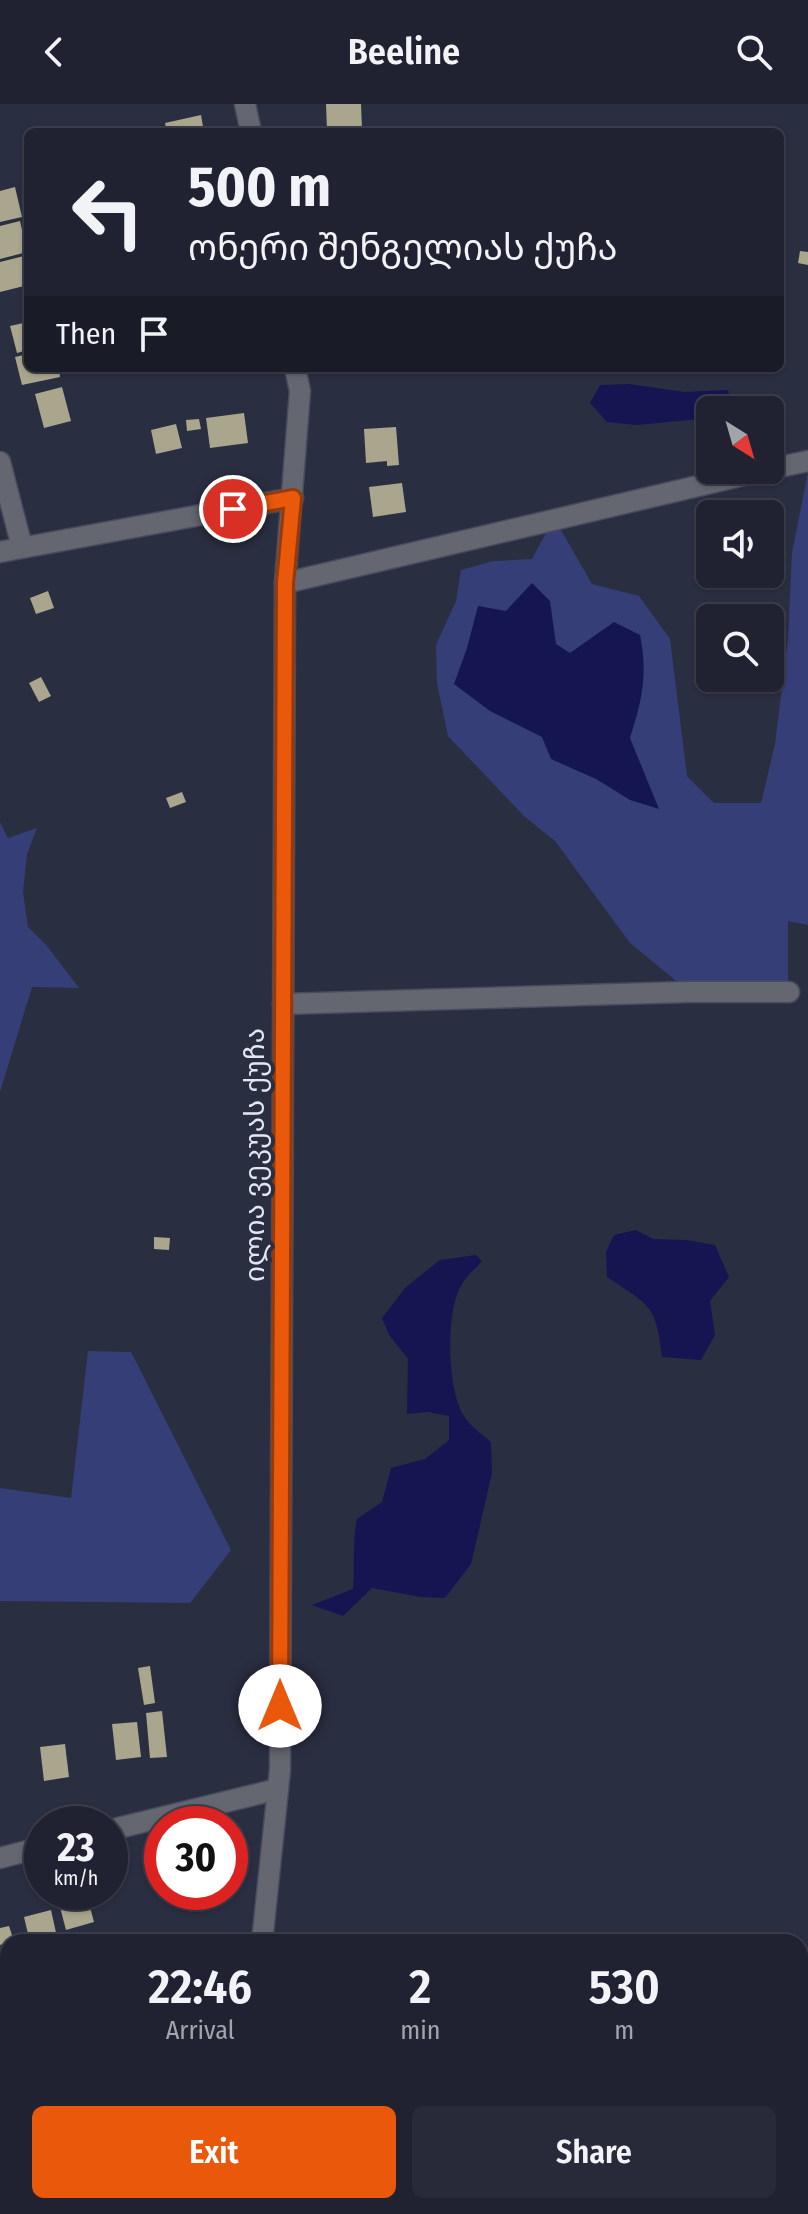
<!DOCTYPE html>
<html lang="en">
<head>
<meta charset="utf-8">
<style>
	body { margin:0; font-family:"Fira Sans Condensed","Noto Sans Georgian",sans-serif; background:#282a39; color:#f1f3f6; height:100vh; display:flex; flex-direction:column; font-size:30px; white-space:nowrap }
	* { box-sizing:border-box; margin:0 }
	p { font-size:26px; color:#a2a4ab }
	.icon { flex:none; width:44px; height:44px; fill:none; stroke:currentColor; stroke-width:2; stroke-linecap:round; stroke-linejoin:round }
	.map { position:relative; flex:1; overflow:hidden }
	.side { position:absolute; left:0px; top:1830px; width:808px; height:280px; display:flex; flex-direction:column; background:#202231; border-radius:24px 24px 0 0; box-shadow:0 2px 6px #0004,0 0 0 2px #3d3f4d }
	.side>* { flex:none }
	.hud { position:absolute; left:24px; top:24px; width:760px; height:244px; border-radius:12px; box-shadow:0 2px 6px #0004,0 0 0 2px #3d3f4d; background:#202231; color:#f1f3f6; overflow:hidden }
	.needle { width:52px; rotate:143deg }
	.controls { position:absolute; left:696px; top:292px; display:grid; gap:16px }
	.controls a { display:grid; place-items:center; width:88px; height:88px; border-radius:12px; background:#202231; box-shadow:0 2px 6px #0004,0 0 0 2px #3d3f4d; font-size:40px }
	.speed { position:absolute; left:24px; top:1702px; display:flex; gap:16px; font-size:40px; font-weight:700; text-align:center }
	.speed>* { display:grid; place-content:center; width:104px; height:104px; border-radius:50%; background:#202231; box-shadow:0 2px 6px #0004,0 0 0 2px #3d3f4d; line-height:1 }
	.speed small { font-size:20px; font-weight:400 }
	.speed .limit { border:12px solid #d22; background:#fff; color:#111 }
	.pin { position:absolute; display:grid; place-items:center; width:68px; height:68px; color:#fff; margin:-34px; border:4px solid #fff; border-radius:50%; box-shadow:0 2px 8px #0007 }
	.me { position:absolute; width:88px; margin:-44px; rotate:0deg; stroke-linejoin:round; filter:drop-shadow(0 0 6px #0008) }
	.turn { display:flex; align-items:center; gap:28px; height:168px; padding:0 32px; font-size:36px }
	.turn .icon { width:104px; height:104px; stroke-width:2.5 }
	.turn b { display:block; font-size:56px; line-height:68px }
	.then { display:flex; align-items:center; height:76px; padding:0 32px; background:#0003; gap:16px; font-size:30px }
	.eta { display:flex; justify-content:space-evenly; align-items:center; height:136px; text-align:center }
	.eta b { font-size:48px; font-weight:600; line-height:56px }
	.cta { display:flex; gap:16px; margin-top:auto; padding:16px 32px }
	.cta a { flex:1; height:92px; border-radius:12px; background:#ea580c; color:#fff; font-size:32px; font-weight:600; line-height:92px; text-align:center }
	.cta a+a { background:#282a39; color:#f1f3f6 }
	header { display:flex; justify-content:space-between; align-items:center; height:104px; padding:0 32px; background:#202231; font-size:36px; font-weight:600 }
	.map>svg:first-child { display:block }
</style>
</head>
<body>
<header><svg class="icon" aria-label="back" viewBox="0 0 24 24"><path d="M15 5l-7 7 7 7"/></svg>Beeline<svg class="icon" aria-label="search" viewBox="0 0 24 24"><circle cx="10" cy="10" r="6"/><path d="M15 15l6 6"/></svg></header>
<div class="map">
<svg width="808" height="2110" viewBox="0 0 808 2110">
	<rect width="100%" height="100%" fill="#2a2e41"/>
	<g fill="#363e77">
		<polygon points="808,368 808,821 788,817 788,880 685,884 630,839 555,737 524,712 448,632 437,579 436,541 456,497 461,466 493,457 532,455 554,414 592,480 639,492 670,535 687,672 714,699 761,699 775,640 788,535 792,449"/>
		<polygon points="0,718 8,734 37,724 27,750 23,788 28,823 47,842 79,884 32,883 0,988"/>
		<polygon points="88,1247 131,1248 231,1446 190,1499 0,1497 0,1384 71,1394"/>
	</g>
	<g fill="#151551">
		<polygon points="629,280 684,288 728,286 731,302 725,306 710,306 710,314 637,321 607,318 590,299 600,281"/>
		<path d="M532 479 550 497 556 540 570 549 614 518 640 531C648 570 642 597 630 634L659 705 630 696 596 675 551 655 542 633 490 607 454 580 467 544 478 502 506 507Z"/>
		<path d="M636 1126 653 1135 687 1136 715 1141 729 1173 710 1197 715 1231 701 1256 662 1253C656 1200 650 1202 607 1173L606 1148 614 1131Z"/>
		<path d="M476 1151 482 1157C476 1164 467 1171 462 1180 445 1207 447 1286 464 1312 470 1322 482 1330 491 1338L492 1369 471 1460 445 1494 421 1493 372 1484 343 1512 312 1501 353 1485C355 1462 352 1438 357 1415L382 1398 391 1364 425 1355 449 1336V1312L428 1308 407 1310 408 1255 389 1231 382 1214 406 1183 440 1156Z"/>
	</g>
	<g fill="#aaa68e">
		<polygon points="326,0 361,0 362,25 327,26"/>
		<polygon points="201,11 204,28 167,28 165,19"/>
		<polygon points="15,83 22,113 0,118 0,87"/>
		<polygon points="20,117 27,148 0,155 0,122"/>
		<polygon points="800,147 808,148 808,161 798,159"/>
		<polygon points="28,151 28,181 0,188 0,158"/>
		<polygon points="28,218 28,246 17,249 10,222"/>
		<polygon points="28,250 28,264 59,264 60,273 22,281 15,253"/>
		<polygon points="62,283 71,317 44,324 35,290"/>
		<polygon points="244,309 248,339 210,344 206,314"/>
		<polygon points="199,315 201,325 187,327 186,316"/>
		<polygon points="176,320 182,344 156,350 151,326"/>
		<polygon points="396,323 399,361 387,362 387,357 366,359 364,325"/>
		<polygon points="402,379 406,408 373,413 369,383"/>
		<polygon points="48,487 54,504 36,510 30,494"/>
		<polygon points="41,573 51,592 39,598 29,579"/>
		<polygon points="182,688 186,698 170,704 166,694"/>
		<polygon points="154,1133 170,1134 169,1146 154,1145"/>
		<polygon points="150,1562 155,1599 144,1601 138,1564"/>
		<polygon points="162,1607 167,1653 150,1654 146,1609"/>
		<polygon points="137,1618 141,1653 116,1656 112,1620"/>
		<polygon points="65,1640 69,1673 44,1677 40,1643"/>
		<polygon points="56,1788 86,1788 94,1818 66,1826"/>
		<polygon points="51,1806 58,1838 30,1838 24,1813"/>
		<polygon points="9,1822 14,1837 0,1841 0,1824"/>
		<polygon points="519,2102 566,2102 567,2110 519,2110"/>
	</g>
	<g fill="none" stroke-linecap="round" stroke-linejoin="round">
		<g stroke="#474b5d" stroke-width="23">
			<g id="street">
				<polyline points="245,0 251,28"/>
				<polyline points="0,358 22,443"/>
				<polyline points="770,365 808,357"/>
				<polyline points="0,448 293,394"/>
				<polyline points="285,479 766,366"/>
				<polyline points="283,900 686,888 789,888"/>
				<polyline points="110,1726 278,1685"/>
				<polyline points="0,1754 42,1743"/>
				<polyline points="262,1838 280,1666 285,479 300,287 295,264"/>
				<polyline points="234,2110 235,2102"/>
			</g>
		</g>
		<use href="#street" stroke="#646670" stroke-width="20"/>
	</g>
	<g fill="none" stroke-linecap="round" stroke-linejoin="round">
		<g stroke="#983908" stroke-width="20">
			<polyline id="route" points="233,405 293,394 285,479 280,1602"/>
		</g>
		<use href="#route" stroke="#ea580c" stroke-width="14"/>
	</g>
	<g text-anchor="middle" dominant-baseline="central" stroke-width="8" stroke-linejoin="round" paint-order="stroke">
		<g font-size="28" fill="#e2e5f2" stroke="#2a2e41">
			<text transform="translate(254 1051) rotate(-90)">ილია ვეკუას ქუჩა</text>
		</g>
	</g>
</svg>
<div class="controls">
<a><svg class="needle" viewBox="-14 -14 28 28"><path d="M0-13l5 13h-10z" fill="#e53935"/><path d="M0 13l5-13h-10z" fill="#a2a4ab"/></svg></a>
<a><svg class="icon" aria-label="sound" viewBox="0 0 24 24"><path d="M4 9h4l5-4v14l-5-4H4zM17 9q2 3 0 6"/></svg></a>
<a><svg class="icon" aria-label="search" viewBox="0 0 24 24"><circle cx="10" cy="10" r="6"/><path d="M15 15l6 6"/></svg></a>
</div>
<div class="speed"><div>23<small>km/h</small></div><div class="limit">30</div></div>
<div class="pin" style="left:233px;top:405px;background:#d93025"><svg class="icon" aria-label="arrive" viewBox="0 0 24 24"><path d="M6 21V4h12l-3 4 3 4H6"/></svg></div>
<svg class="me" style="left:280px;top:1602px" viewBox="-20 -20 40 40"><circle r="19" fill="#fff"/><path d="M0-13L10 11 0 6-10 11z" fill="#ea580c"/></svg>
<div class="hud">
<div class="turn"><svg class="icon" aria-label="left" viewBox="0 0 24 24"><path d="M17 20v-9H6M10 6l-5 5 5 5"/></svg><div><b>500 m</b>ონერი შენგელიას ქუჩა</div></div>
<div class="then">Then<svg class="icon" aria-label="arrive" viewBox="0 0 24 24"><path d="M6 21V4h12l-3 4 3 4H6"/></svg></div>
</div>
<section class="side">
<div class="eta">
<div><b>22:46</b><p>Arrival</p></div>
<div><b>2</b><p>min</p></div>
<div><b>530</b><p>m</p></div>
</div>
<div class="cta"><a>Exit</a><a>Share</a></div>
</section>
</div>
</body>
</html>
